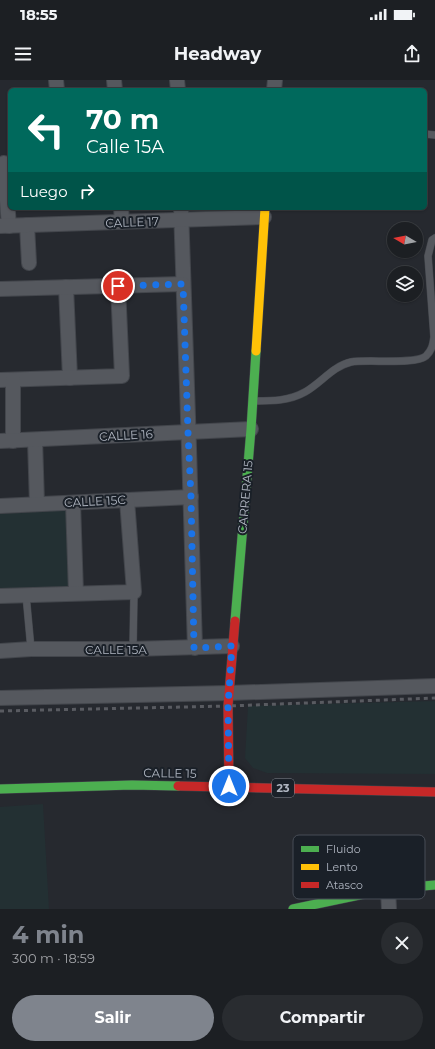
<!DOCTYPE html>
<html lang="es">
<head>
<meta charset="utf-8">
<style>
	body { margin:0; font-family:Montserrat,sans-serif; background:#292c30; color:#f1f3f6; height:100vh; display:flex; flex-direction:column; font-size:15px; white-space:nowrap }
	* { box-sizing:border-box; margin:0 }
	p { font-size:13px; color:#a0a2a6 }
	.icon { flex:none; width:22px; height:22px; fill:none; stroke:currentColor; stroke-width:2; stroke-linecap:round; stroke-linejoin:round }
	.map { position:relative; height:829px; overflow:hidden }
	.details { display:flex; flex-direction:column; background:#1c1f23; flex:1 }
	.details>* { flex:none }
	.top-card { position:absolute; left:8px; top:8px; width:419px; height:122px; border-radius:6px; box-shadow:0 1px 3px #0004,0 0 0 1px #3a3d41; background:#00695c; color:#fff; overflow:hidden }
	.needle { width:26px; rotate:280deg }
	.controls { position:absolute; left:387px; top:142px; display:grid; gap:8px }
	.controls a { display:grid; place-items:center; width:36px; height:36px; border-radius:50%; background:#1c1f23; box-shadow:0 1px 3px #0004,0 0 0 1px #3a3d41; font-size:20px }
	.pin { position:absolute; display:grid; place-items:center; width:34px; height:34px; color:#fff; margin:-17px; border:2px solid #fff; border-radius:50%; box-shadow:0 1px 4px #0007 }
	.me { position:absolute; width:44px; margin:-22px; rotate:0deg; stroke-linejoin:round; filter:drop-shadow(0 0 3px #0008) }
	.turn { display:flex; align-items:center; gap:14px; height:84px; padding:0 12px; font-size:18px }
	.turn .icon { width:52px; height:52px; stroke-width:2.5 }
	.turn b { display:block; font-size:28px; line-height:34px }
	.then { display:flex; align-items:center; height:38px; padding:0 12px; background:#0003; gap:8px; font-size:15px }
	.round { display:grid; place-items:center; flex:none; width:42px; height:42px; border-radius:21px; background:#292c30 }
	.overview { display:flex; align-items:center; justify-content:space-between; height:68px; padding:0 12px }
	h1 { font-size:24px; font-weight:700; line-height:30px; color:#7f848d }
	.action { display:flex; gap:8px; margin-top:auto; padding:8px 12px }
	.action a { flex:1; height:46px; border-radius:24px; background:#7f848d; color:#fff; font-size:16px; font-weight:700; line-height:46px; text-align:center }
	.action a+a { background:#292c30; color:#f1f3f6 }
	.status { display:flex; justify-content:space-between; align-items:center; height:28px; padding:0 20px; background:#1c1f23; direction:ltr }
	.status svg { height:11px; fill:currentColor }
	header { display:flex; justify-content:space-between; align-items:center; height:52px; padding:0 12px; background:#1c1f23; font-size:18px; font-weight:700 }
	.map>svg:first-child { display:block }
</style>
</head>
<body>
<div class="status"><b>18:55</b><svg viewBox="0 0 49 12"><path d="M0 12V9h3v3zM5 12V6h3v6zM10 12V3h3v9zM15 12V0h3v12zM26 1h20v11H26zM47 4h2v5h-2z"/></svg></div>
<header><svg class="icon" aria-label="menu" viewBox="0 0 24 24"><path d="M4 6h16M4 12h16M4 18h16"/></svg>Headway<svg class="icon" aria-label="share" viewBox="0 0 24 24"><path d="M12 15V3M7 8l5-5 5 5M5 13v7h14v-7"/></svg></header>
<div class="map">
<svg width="435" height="829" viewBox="0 0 435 829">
	<rect width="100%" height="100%" fill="#26292f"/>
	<g fill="#233033">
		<polygon points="68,430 70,508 0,509 0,434"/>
		<polygon points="435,621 435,694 267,693 253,688 245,678 248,626"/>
		<polygon points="43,724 49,829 0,829 0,727"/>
	</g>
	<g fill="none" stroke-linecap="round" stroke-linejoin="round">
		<g stroke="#43464c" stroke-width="8">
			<g id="lane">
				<polyline points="425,54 435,55"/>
				<path d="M255 321C272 321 289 321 305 312 321 303 333 286 351 282 367 279 416 285 426 276 432 270 433 265 434 257L428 176 432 160 435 158"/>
				<polyline points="26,515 31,569"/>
				<polyline points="133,569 134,512"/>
			</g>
		</g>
		<g stroke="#43464c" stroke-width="16">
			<g id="street">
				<polyline points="56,0 57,10"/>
				<polyline points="114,0 115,10"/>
				<polyline points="177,0 178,10"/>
				<polyline points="274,10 275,0"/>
				<polyline points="4,83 9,146"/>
				<polyline points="121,128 122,142"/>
				<path d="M181 128C186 275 191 421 195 568"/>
				<polyline points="27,145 29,183"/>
				<polyline points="0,146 264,137"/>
				<polyline points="66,207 70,298"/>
				<polyline points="0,209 183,204"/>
				<polyline points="0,300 122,296 118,206"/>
				<polyline points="13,300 13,361"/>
				<polyline points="35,360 37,424"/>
				<polyline points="0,361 251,349"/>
				<polyline points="73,423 76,513"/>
				<polyline points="0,426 191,417"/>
				<polyline points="0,516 134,512 127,420"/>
				<polyline points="0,571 31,569 133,569 232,566"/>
				<polyline points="0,618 229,613 435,606"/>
				<polyline points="388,809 389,829"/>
			</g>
		</g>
		<g stroke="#43464c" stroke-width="10">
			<g id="fast">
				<polyline points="235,541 251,349 256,271"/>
				<polyline points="0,709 132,705 178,706"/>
				<polyline points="293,829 388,809 435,805"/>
			</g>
		</g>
		<g stroke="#43464c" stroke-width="10">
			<polyline id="slow" points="256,271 265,128"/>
		</g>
		<g stroke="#43464c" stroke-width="10">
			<g id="jam">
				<polyline points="178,706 435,712"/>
				<polyline points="229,706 228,626 235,541"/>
			</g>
		</g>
		<use href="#lane" stroke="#55585e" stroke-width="7"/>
		<use href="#street" stroke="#55585e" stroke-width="14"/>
		<use href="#fast" stroke="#4caf50" stroke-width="9"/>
		<use href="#slow" stroke="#ffc107" stroke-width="9"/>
		<use href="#jam" stroke="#c62828" stroke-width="9"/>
		<polyline stroke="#595b61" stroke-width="3" stroke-dasharray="4 4" stroke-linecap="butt" points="0,631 228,626 435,618"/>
	</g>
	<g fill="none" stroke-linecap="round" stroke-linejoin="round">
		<polyline stroke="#1a73e8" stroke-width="7" stroke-dasharray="0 12.6" points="118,206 183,204 188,352 191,417 194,568 232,566 228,626 229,706"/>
	</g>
	<g text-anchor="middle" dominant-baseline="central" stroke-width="4" stroke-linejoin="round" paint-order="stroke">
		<rect fill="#1a2028" stroke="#828892" stroke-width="1" x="272" y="699" width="22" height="18" rx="3"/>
		<g font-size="11" font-weight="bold" fill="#afb5c0">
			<text x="283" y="708">23</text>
		</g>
		<g font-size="12" fill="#afb5c0" stroke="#1a2028">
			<text transform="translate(132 142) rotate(-2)">CALLE 17</text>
			<text transform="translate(126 355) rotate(-3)">CALLE 16</text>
			<text transform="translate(245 417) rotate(-85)">CARRERA 15</text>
			<text transform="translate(95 421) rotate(-3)">CALLE 15C</text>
			<text x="116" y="569">CALLE 15A</text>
			<text transform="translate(170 693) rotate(1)">CALLE 15</text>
		</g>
	</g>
	<rect x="293" y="755" width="132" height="64" rx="6" fill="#1a2028" stroke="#474d56" stroke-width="1"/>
	<rect x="301" y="766" width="18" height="6" fill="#4caf50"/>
	<rect x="301" y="784" width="18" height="6" fill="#ffc107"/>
	<rect x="301" y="802" width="18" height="6" fill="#c62828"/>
	<g font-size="11" fill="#afb5c0">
		<text x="326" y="773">Fluido</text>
		<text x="326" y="791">Lento</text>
		<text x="326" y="809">Atasco</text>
	</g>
</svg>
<div class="controls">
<a><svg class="needle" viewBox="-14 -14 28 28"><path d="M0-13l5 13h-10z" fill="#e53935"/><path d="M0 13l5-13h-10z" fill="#a0a2a6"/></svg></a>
<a><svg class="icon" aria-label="layers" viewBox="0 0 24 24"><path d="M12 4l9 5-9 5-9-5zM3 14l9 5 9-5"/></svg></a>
</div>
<div class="pin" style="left:118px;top:206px;background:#d93025"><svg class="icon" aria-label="arrive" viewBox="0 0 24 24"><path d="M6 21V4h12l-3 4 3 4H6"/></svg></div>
<svg class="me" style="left:229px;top:706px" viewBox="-20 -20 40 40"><circle r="17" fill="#1a73e8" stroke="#fff" stroke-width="3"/><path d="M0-11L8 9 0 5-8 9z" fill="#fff"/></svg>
<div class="top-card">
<div class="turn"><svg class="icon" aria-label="left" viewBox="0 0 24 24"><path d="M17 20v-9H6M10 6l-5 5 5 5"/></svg><div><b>70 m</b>Calle 15A</div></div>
<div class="then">Luego<svg class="icon" aria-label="right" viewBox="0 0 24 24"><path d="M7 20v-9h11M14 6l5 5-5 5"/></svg></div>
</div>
</div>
<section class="details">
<div class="overview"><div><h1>4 min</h1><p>300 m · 18:59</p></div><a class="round"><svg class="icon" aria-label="close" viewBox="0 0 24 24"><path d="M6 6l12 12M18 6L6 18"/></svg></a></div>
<div class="action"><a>Salir</a><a>Compartir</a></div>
</section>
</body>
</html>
